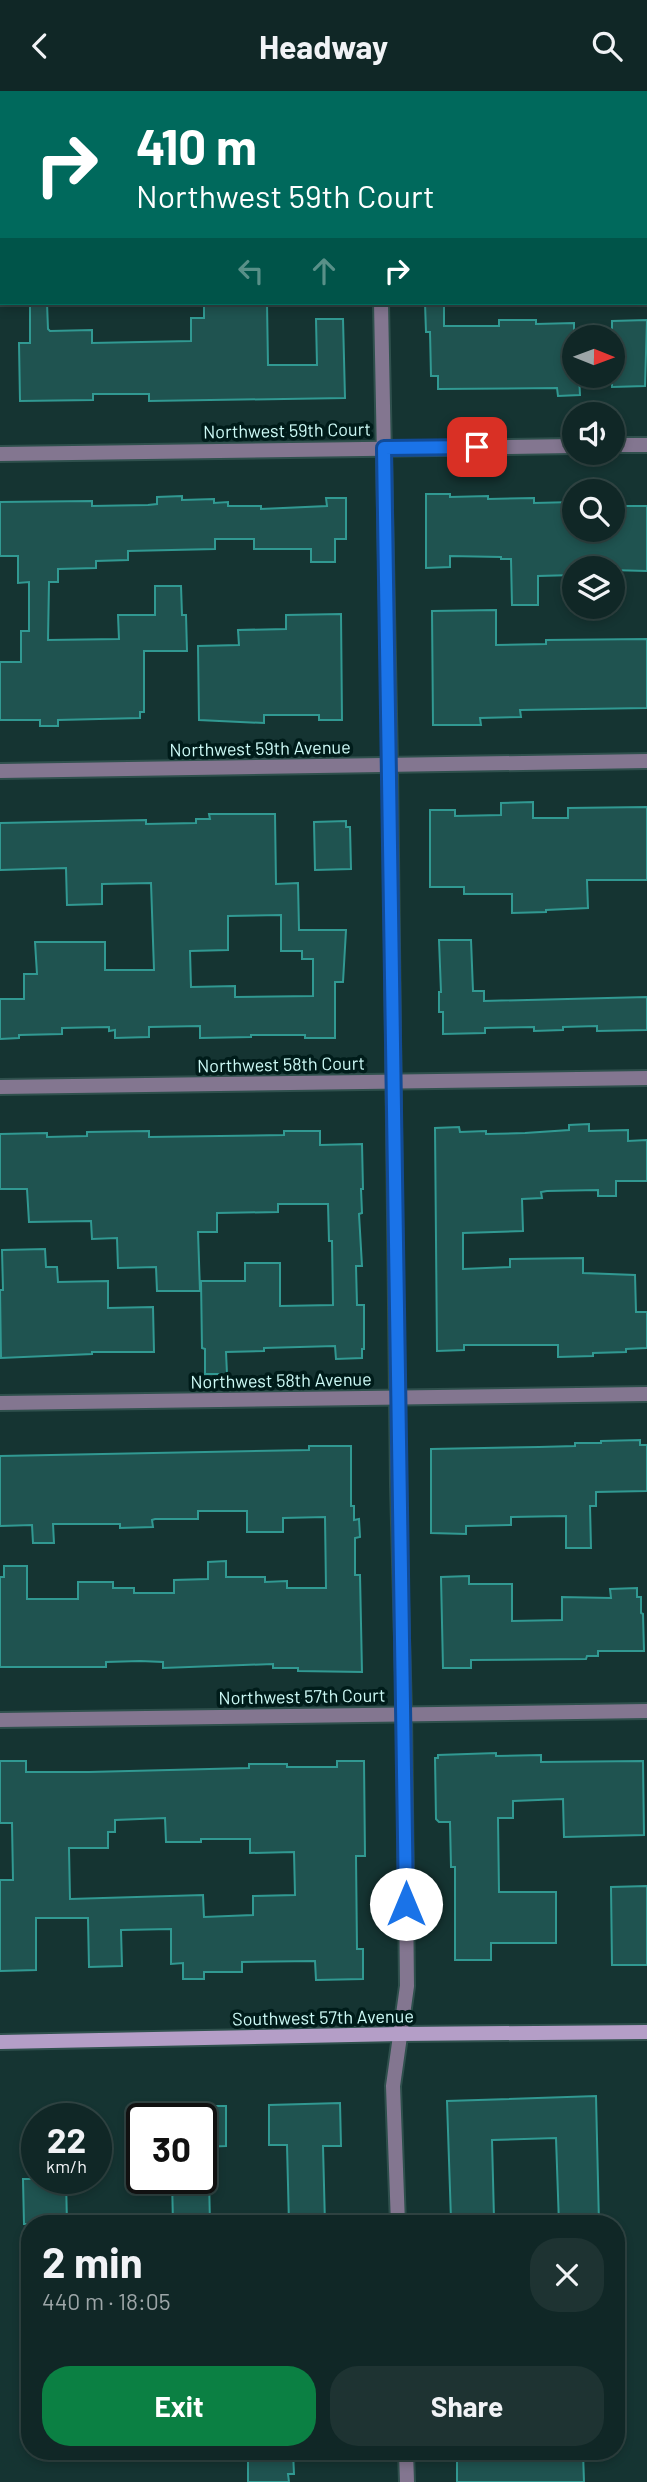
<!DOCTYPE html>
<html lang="en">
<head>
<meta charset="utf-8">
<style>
	body { margin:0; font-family:Barlow,sans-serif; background:#1e3332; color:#f1f3f6; height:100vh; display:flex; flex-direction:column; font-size:26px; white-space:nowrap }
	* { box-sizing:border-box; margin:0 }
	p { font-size:23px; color:#9ca5a7 }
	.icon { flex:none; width:38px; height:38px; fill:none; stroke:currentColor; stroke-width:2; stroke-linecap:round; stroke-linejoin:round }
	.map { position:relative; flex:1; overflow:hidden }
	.sheet { position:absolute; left:21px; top:2124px; width:604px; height:245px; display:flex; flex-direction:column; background:#102726; border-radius:28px; box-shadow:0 4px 10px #0003,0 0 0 2px #304443 }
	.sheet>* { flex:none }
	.top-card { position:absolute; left:0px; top:0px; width:648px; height:214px; box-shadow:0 4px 10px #0003,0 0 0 2px #304443; background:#00695c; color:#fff; overflow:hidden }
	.needle { width:46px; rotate:91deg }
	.buttons { position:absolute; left:562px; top:234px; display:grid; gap:14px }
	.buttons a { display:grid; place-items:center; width:63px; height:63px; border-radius:50%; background:#102726; box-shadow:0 4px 10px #0003,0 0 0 2px #304443; font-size:35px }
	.speed { position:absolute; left:21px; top:2012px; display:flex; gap:14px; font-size:35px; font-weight:700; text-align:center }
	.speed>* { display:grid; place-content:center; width:91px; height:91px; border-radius:50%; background:#102726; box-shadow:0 4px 10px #0003,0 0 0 2px #304443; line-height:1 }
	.speed small { font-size:18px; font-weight:400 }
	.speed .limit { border:4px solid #111; border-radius:10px; background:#fff; color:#111 }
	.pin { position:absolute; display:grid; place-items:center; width:60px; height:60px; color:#fff; margin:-30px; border-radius:14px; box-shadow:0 4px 10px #0006 }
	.me { position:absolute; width:77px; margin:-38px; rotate:0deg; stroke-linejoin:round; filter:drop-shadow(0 0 5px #0008) }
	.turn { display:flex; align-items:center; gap:24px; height:147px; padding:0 21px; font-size:32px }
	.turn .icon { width:91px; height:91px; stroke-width:2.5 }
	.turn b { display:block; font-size:49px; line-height:60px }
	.lanes { display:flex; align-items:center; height:66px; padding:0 21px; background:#0003; justify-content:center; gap:35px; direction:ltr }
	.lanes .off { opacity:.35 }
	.round { display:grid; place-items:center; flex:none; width:74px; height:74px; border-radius:28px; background:#1e3332 }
	.summary { display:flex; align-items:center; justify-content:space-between; height:119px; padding:0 21px }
	h1 { font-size:42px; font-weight:700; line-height:52px }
	.cta { display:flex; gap:14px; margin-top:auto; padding:14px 21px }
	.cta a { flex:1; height:80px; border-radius:28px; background:#0b8043; color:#fff; font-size:28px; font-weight:700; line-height:80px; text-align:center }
	.cta a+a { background:#1e3332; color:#f1f3f6 }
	header { display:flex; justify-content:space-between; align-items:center; height:91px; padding:0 21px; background:#102726; font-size:32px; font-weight:700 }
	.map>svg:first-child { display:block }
</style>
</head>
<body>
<header><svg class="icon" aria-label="back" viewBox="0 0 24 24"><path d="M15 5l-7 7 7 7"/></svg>Headway<svg class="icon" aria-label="search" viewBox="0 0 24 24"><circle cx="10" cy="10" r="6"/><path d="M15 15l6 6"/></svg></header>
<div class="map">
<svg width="647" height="2391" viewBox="0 0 647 2391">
	<rect width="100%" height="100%" fill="#153432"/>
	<g fill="#1f5350" stroke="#319992" stroke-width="2" fill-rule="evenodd">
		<polygon points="30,212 47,212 48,238 50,240 92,239 92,252 191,250 191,227 204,227 204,212 267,212 268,274 317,274 316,228 343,228 345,307 149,310 149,303 93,303 93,309 20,310 19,252 30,252"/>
		<polygon points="425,212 444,212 444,235 499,235 499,229 536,229 536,233 574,232 574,285 579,285 580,304 558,305 557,297 438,298 438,285 431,285 430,241 426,241"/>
		<polygon points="647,229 645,295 612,296 612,230"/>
		<polygon points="426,403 450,403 450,406 488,405 488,408 534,407 534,412 574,411 574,439 612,439 612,415 647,415 647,480 574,478 574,484 538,485 538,514 512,514 511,468 501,468 501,466 450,465 450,476 426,477"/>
		<polygon points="182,405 182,409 214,408 214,412 228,411 228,415 261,415 261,418 327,415 326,407 346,407 346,448 335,448 335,471 311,471 311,458 254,458 254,448 215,448 215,458 128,460 128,469 96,470 96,477 58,478 58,491 49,491 48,549 119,548 118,524 155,524 155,495 181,495 182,524 186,524 187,560 144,560 144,621 140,621 140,627 58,629 58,635 40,635 40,629 0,629 0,571 21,571 21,540 29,540 29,491 18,492 18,465 0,465 0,411 92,410 92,415 148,414 157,413 157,406"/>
		<polygon points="496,519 496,554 546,553 546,549 647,548 647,617 520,619 521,626 480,627 481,634 433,634 432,520"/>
		<polygon points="341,523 342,629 319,629 319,624 264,624 264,632 199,629 198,555 239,554 238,539 286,538 286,524"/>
		<polygon points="533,711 533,727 568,727 568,717 647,716 647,789 587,789 588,817 546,819 546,821 512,822 512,803 464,803 464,796 430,796 430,719 455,719 455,725 501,724 501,712"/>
		<path d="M209 723H275L276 793 298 792 299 839H346L343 891H335V947H305V944H251V946L200 947V935L149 936V946L115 947V939L109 940V936L62 937V943L19 944V947L0 948V908H24V883H37L35 851H105V879H154L151 792 102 793V813L67 814 66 777 0 779V732L146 729V733L196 732V728H210ZM281 824V860H302V868H313V905L235 906V895L191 896 190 860 228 859V825Z"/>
		<polygon points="346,730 346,736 350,736 351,778 315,779 314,731"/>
		<polygon points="439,849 471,849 473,900 484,900 484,910 647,906 647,939 597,940 597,935 563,936 563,939 534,940 534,936 485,937 485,942 443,943 443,921 439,921 439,901 441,901"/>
		<polygon points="589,1033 589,1040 628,1039 628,1050 647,1049 647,1090 616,1090 616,1105 598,1105 598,1099 547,1100 541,1101 542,1107 522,1108 523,1140 463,1142 463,1178 510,1176 510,1168 583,1167 583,1182 635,1184 636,1221 647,1221 647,1257 626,1258 626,1261 593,1262 593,1265 558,1266 558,1254 464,1254 464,1259 437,1260 435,1037 459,1036 460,1041 486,1040 486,1043 525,1042 569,1039 569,1034"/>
		<polygon points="149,1040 149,1046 284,1044 284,1040 320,1040 320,1054 362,1053 363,1098 361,1098 362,1122 359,1123 362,1175 356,1175 357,1214 364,1214 364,1258 362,1258 362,1267 336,1268 335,1255 264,1257 264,1260 226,1261 227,1283 205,1283 205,1258 202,1257 201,1190 245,1190 245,1172 280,1172 280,1215 333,1214 332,1150 329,1150 328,1113 278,1113 278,1121 217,1122 217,1141 198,1141 200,1200 157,1200 156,1176 118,1177 117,1147 92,1148 91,1130 29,1131 27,1098 0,1098 0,1043 47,1042 47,1046 87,1045 87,1041"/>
		<polygon points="45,1158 46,1176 57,1176 58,1191 108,1190 108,1217 153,1216 154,1261 92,1261 92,1263 1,1267 0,1199 3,1199 2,1159"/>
		<polygon points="640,1349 640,1354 647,1354 647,1400 596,1401 596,1415 590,1415 591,1457 566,1457 566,1425 511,1426 511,1434 466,1435 466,1443 431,1442 431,1358 539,1356 575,1355 575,1352 601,1352 601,1350"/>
		<polygon points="309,1355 351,1355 351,1415 354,1415 354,1429 359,1428 360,1446 355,1447 355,1484 360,1484 362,1581 298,1580 298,1577 273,1577 273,1573 163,1577 163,1571 140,1570 106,1571 106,1576 0,1576 0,1486 4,1486 4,1475 27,1475 27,1508 78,1508 78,1491 113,1491 113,1497 134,1497 134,1502 174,1502 174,1489 208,1488 208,1471 226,1470 226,1486 265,1486 265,1491 287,1490 287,1497 326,1497 325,1426 283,1427 283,1441 247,1441 247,1420 198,1420 198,1428 155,1428 152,1429 153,1436 120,1437 120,1433 53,1433 54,1452 33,1452 32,1434 0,1435 0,1365 309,1359"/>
		<polygon points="469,1485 469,1493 512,1493 512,1530 562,1529 562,1506 611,1507 610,1498 637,1497 637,1506 641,1506 641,1522 643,1523 644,1560 598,1560 598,1565 587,1565 586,1568 471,1569 471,1577 443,1577 441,1486"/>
		<polygon points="496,1662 496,1665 541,1664 541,1671 643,1670 644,1744 564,1746 563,1708 513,1710 513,1727 498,1727 499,1801 556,1801 556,1852 491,1852 491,1869 455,1869 455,1776 451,1776 450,1731 439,1731 436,1728 435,1667 438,1667 438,1664"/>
		<path d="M0 1670H26V1681H89L249 1677V1673H287V1676H337V1670H364L365 1765H356L357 1858H363V1888L316 1889 315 1870 242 1871V1881H204V1888H183V1872L171 1873V1838L121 1839 122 1875 89 1876 88 1827H36V1879L0 1880V1789H13L12 1732H0ZM165 1727 166 1751H201V1748H250V1762L294 1761 295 1804 253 1805V1824L204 1826 203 1804 70 1808 69 1757H108V1741H115V1729Z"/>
		<polygon points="647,1795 647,1874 612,1874 611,1796"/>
		<polygon points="596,2005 599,2133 559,2133 556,2047 492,2049 494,2127 451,2129 447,2010"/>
		<polygon points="340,2012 341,2055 323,2055 325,2133 289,2133 287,2054 269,2054 269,2014"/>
		<polygon points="201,2015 226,2015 226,2055 201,2056"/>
		<polygon points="23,2088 66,2088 67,2133 24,2133"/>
		<polygon points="172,2088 209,2088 210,2133 173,2133"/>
		<polygon points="273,2361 293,2361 294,2383 288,2383 289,2391 248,2391 248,2363 273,2363"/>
		<polygon points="457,2361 583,2361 584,2391 457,2391"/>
	</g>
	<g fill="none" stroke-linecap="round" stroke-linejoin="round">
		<g stroke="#2f504d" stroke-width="18">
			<g id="street">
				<polyline points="377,0 377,2"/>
				<polyline points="646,34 647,34"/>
				<polyline points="0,45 2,45"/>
				<polyline points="381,212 390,674 398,1394 404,1623 407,1895 393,1995 398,2133"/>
				<polyline points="612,354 647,354"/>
				<polyline points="0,363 574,355"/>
				<polyline points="0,680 647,670"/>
				<polyline points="0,996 647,987"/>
				<polyline points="0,1312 647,1303"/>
				<polyline points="0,1629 647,1620"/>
				<polyline points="406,2361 407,2391"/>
			</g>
		</g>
		<g stroke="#2f504d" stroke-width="18">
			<polyline id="secondary" points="0,1951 400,1943 647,1941"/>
		</g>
		<use href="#street" stroke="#837690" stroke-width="14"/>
		<use href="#secondary" stroke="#b49ec7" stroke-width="14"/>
	</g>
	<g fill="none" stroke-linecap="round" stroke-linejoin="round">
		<g stroke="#114b97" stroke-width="18">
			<polyline id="route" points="406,1813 384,357 477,356"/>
		</g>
		<use href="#route" stroke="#1a73e8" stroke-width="12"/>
	</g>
	<g text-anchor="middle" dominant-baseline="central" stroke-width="7" stroke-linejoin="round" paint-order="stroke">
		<g font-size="18" fill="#cdfaf6" stroke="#001c1a">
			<text transform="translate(287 339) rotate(-1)">Northwest 59th Court</text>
			<text transform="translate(260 657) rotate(-1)">Northwest 59th Avenue</text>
			<text transform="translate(281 973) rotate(-1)">Northwest 58th Court</text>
			<text transform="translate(281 1289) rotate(-1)">Northwest 58th Avenue</text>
			<text transform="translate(302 1605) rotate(-1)">Northwest 57th Court</text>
			<text transform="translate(323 1926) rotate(-1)">Southwest 57th Avenue</text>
		</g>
	</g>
</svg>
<div class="buttons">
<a><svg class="needle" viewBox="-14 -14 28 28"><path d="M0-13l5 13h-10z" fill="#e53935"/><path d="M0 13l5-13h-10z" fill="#9ca5a7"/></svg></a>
<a><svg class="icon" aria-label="sound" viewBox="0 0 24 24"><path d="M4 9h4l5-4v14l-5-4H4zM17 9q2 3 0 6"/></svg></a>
<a><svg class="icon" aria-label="search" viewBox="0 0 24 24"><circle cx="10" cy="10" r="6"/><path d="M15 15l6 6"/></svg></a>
<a><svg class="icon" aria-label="layers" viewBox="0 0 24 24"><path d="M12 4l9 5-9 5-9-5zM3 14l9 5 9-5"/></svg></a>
</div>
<div class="speed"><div>22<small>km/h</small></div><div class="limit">30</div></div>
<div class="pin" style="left:477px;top:356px;background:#d93025"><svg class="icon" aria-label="arrive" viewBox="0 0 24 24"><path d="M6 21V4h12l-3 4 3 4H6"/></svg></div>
<svg class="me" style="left:406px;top:1813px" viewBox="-20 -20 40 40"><circle r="19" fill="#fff"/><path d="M0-13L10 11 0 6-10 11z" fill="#1a73e8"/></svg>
<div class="top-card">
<div class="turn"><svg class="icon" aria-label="right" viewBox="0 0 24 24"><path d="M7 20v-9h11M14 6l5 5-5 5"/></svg><div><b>410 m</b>Northwest 59th Court</div></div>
<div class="lanes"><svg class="icon off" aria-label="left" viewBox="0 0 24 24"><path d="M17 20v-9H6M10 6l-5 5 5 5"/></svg><svg class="icon off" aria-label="ahead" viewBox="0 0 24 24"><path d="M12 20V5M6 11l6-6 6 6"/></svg><svg class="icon" aria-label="right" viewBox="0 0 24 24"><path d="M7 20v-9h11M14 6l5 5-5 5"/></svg></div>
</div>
<section class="sheet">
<div class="summary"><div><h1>2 min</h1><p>440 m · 18:05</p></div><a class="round"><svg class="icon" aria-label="close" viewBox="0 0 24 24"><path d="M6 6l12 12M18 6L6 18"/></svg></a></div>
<div class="cta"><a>Exit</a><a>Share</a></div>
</section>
</div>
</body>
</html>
